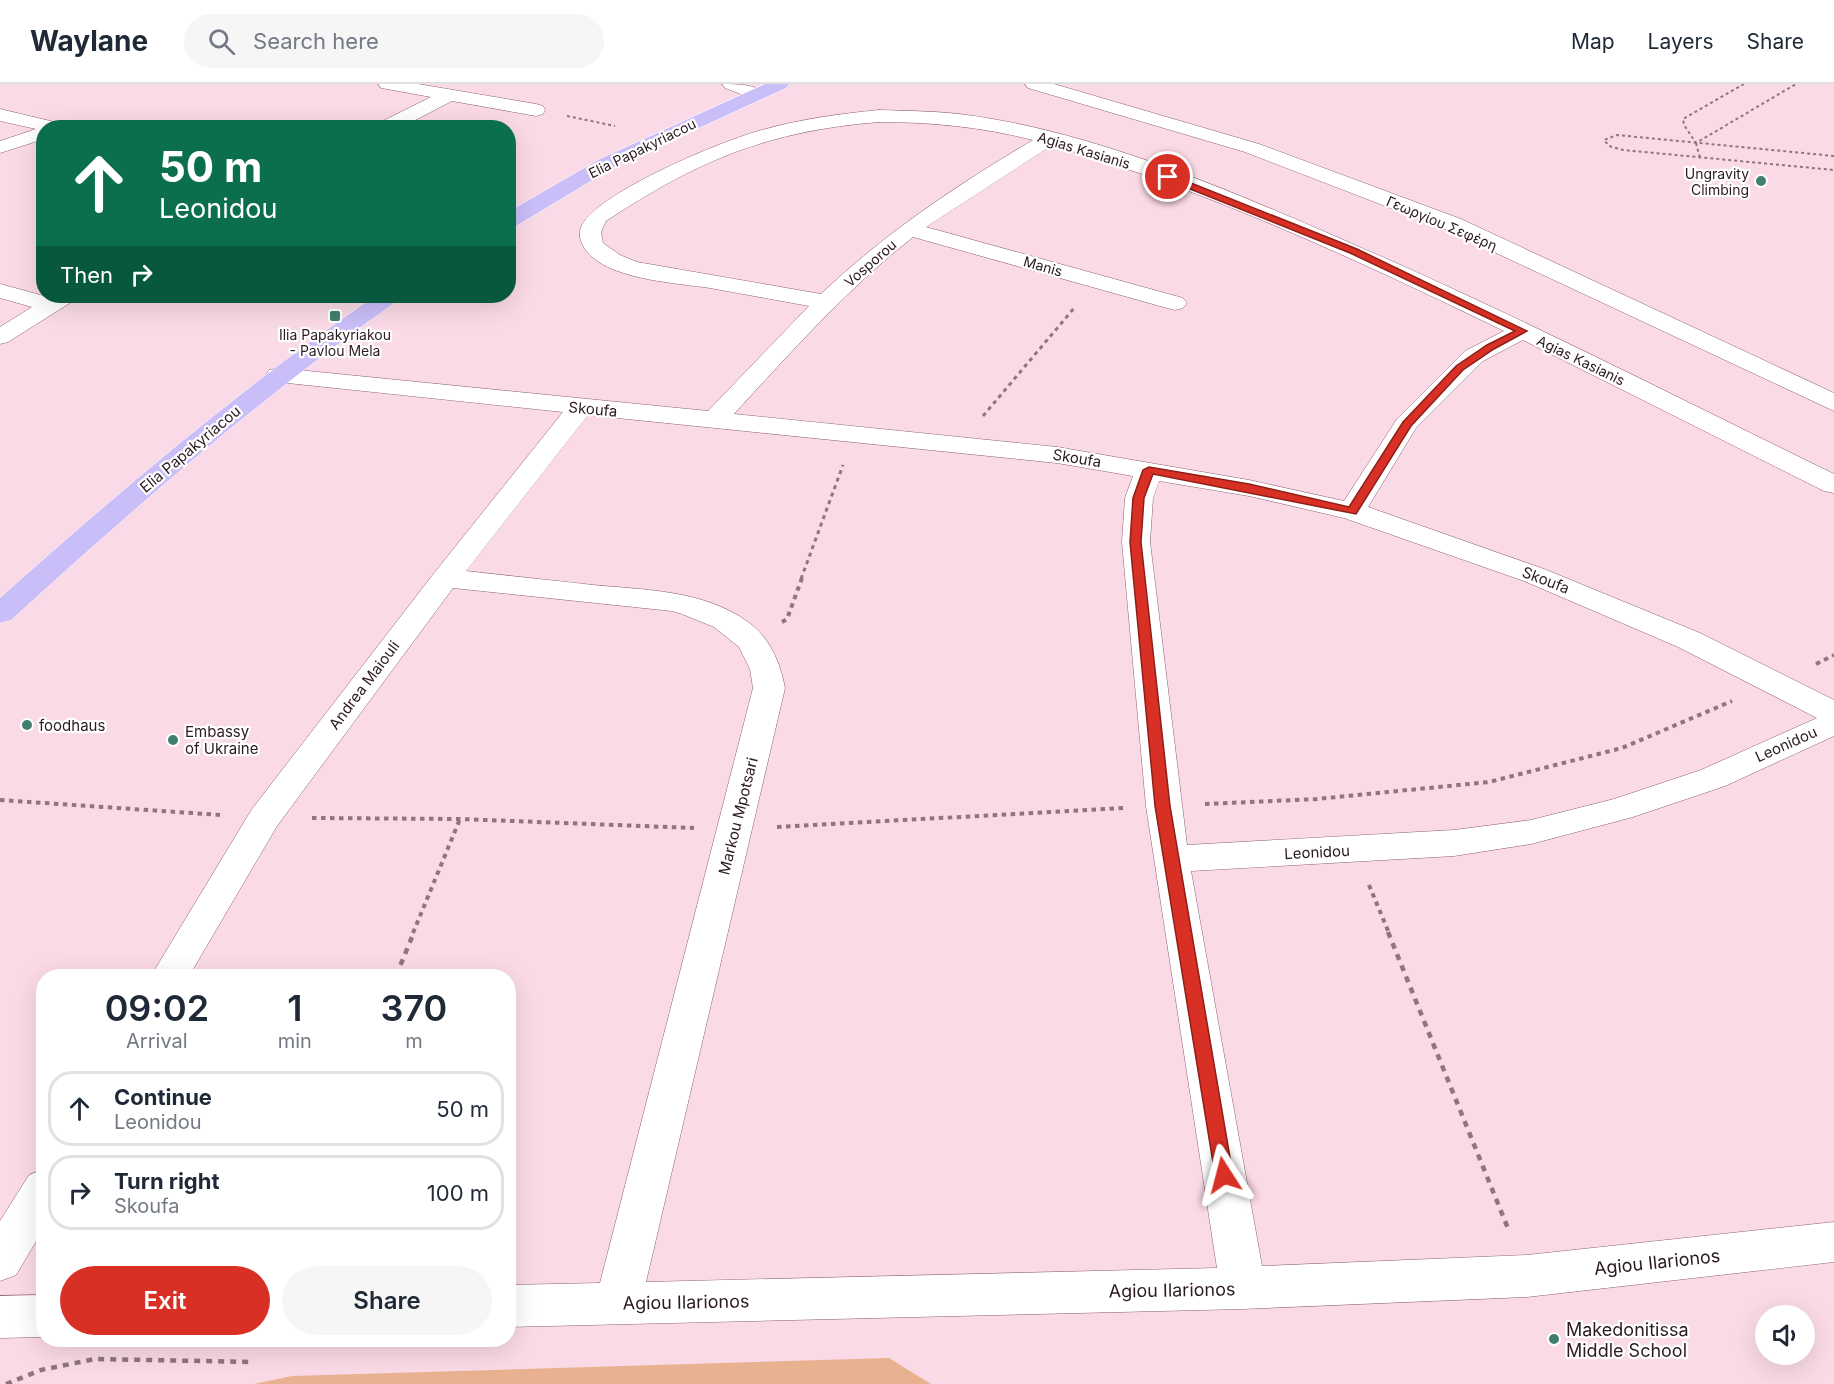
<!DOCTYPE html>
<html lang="en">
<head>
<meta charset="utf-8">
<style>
	body { margin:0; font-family:Inter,sans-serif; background:#f6f6f7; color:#1f2937; height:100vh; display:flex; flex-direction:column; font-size:22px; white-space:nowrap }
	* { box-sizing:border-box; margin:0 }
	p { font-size:20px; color:#747a83 }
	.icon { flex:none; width:33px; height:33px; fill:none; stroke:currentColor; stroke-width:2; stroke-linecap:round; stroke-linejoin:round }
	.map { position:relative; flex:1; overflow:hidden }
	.details { position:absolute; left:36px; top:885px; width:480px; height:378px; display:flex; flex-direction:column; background:#fff; border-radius:24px; box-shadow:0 6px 24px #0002 }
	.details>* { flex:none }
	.top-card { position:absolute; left:36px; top:36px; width:480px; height:183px; border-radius:24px; box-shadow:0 6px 24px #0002; background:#0b6e4f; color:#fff; overflow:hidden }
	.buttons { position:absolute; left:1755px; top:1221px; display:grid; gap:12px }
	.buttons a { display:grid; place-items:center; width:60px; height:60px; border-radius:50%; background:#fff; box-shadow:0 6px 24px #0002; font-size:30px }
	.pin { position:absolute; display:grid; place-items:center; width:51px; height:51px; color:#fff; margin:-26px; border:3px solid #fff; border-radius:50%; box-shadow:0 2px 6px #0007 }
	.me { position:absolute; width:66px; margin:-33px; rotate:351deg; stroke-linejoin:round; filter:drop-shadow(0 0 4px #0008) }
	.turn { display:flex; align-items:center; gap:21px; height:126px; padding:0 24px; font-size:27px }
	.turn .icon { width:78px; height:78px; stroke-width:2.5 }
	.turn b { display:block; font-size:42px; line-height:51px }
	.then { display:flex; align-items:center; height:57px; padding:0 24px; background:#0003; gap:12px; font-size:22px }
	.eta { display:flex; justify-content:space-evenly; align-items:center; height:102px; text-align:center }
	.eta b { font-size:36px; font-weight:600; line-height:42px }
	.action { display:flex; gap:12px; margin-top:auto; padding:12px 24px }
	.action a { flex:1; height:69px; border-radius:36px; background:#d93025; color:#fff; font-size:24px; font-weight:600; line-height:69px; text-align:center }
	.action a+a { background:#f6f6f7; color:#1f2937 }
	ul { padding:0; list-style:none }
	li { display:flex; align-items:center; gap:18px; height:75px; margin:0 12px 9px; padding:0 12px; border:3px solid #e0e1e3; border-radius:24px }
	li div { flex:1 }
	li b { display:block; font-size:22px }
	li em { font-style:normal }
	header { display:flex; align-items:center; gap:36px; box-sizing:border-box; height:84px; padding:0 30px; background:#fff; border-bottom:2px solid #e0e1e3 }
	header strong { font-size:28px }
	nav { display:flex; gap:33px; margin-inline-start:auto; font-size:21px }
	.search { width:420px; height:54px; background:#f6f6f7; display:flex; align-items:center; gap:15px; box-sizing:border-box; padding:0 21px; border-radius:33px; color:#747a83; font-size:22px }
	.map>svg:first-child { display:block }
</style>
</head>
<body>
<header>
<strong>Waylane</strong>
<div class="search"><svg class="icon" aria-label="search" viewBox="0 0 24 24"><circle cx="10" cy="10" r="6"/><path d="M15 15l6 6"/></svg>Search here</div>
<nav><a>Map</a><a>Layers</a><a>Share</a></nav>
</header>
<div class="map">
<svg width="1834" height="1300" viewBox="0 0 1834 1300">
	<rect width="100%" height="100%" fill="#fadae6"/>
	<polygon fill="#e8b291" points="889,1274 931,1300 254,1300 292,1292"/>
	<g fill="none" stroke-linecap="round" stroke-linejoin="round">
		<g stroke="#8d6073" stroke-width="1">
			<g id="minor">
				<polygon points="378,0 418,0 536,20 543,22 545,26 543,30 536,32 452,17 400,44 375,44 377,40 431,13 387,5 381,4"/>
				<path d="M722 0C736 0 756 0 766 10L763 14H751L725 4Z"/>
				<polygon points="1025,0 1054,0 1259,60 1461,135 1834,309 1834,327 1445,145 1245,68 1028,4"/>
				<polygon points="0,25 63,40 65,44 44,44 44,55 0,69 0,57 36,45 0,37"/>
				<path d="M879 26C908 27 938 27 967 31 1093 48 1222 103 1339 154 1507 226 1670 310 1834 390V409L1824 407 1523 256 1483 277 1416 344 1368 423 1544 485 1700 549 1834 616V652L1725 702 1633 733 1531 760 1454 772 1191 787 1262 1182 1527 1171 1834 1138V1178L1527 1213 1243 1225 508 1243V1201L600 1199 753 604 750 585 739 563 714 543 682 530 672 527 453 504 277 742 189 892H151L252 725 435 488 563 328 278 298 269 296 266 291 269 286 278 284 708 327 809 222C776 216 743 210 710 204 676 199 619 196 592 173 583 164 576 153 582 141 600 107 724 56 762 46 801 35 839 30 879 26ZM879 38C931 38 982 43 1033 56 957 101 885 149 821 210L637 178 620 171 603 159 601 148 606 137C698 76 768 47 879 38ZM1052 61C1209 107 1358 176 1504 247L1465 267 1397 335 1344 417 1249 396 1057 363 734 330C791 268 847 205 913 153L1167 224 1175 226 1183 224 1187 219 1183 214 926 143ZM588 331 1057 379 1133 392 1125 414 1122 458 1146 722 1217 1184 646 1198 785 604C780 578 770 554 748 538 704 506 645 506 593 501 551 496 508 492 466 487ZM1159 397 1249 412 1344 434 1524 497 1678 563 1817 634 1701 686 1614 715 1531 736 1454 746 1187 761 1150 458 1153 414Z"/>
				<polygon points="0,200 48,213 76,212 73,217 8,258 0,260 0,243 32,223 0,214"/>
				<polygon points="44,1085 44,1144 16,1191 0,1197 0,1137 29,1091"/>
				<polygon points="44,1211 44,1253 0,1254 0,1212"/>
			</g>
		</g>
		<g stroke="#fff" stroke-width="1">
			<g id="major">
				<polygon points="765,0 789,0 786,4 614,83 516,142 508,143 508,128 600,75"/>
				<path d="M375 212H400L397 217C260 314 135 423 11 536L0 539V514C120 407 242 303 375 212Z"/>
			</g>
		</g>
		<g stroke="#8e757f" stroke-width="2" stroke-dasharray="3 3" stroke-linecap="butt">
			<polyline points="1744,0 1683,35 1684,41 1696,59 1796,0"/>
			<polyline points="567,32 615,42"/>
			<polyline points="1696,59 1700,74"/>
			<polyline points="1834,72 1617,51 1604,56 1609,62 1623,66 1834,86"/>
		</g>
		<g stroke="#8e757f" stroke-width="3" stroke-dasharray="4 4" stroke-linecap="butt">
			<polyline points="983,332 1075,223"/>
			<polyline points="801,495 843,381"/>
		</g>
		<g stroke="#8e757f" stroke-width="4" stroke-dasharray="4.5 4.5" stroke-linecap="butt">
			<polyline points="782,538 787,535 802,494"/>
			<polyline points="1816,580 1834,571"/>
			<polyline points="0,716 221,731"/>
			<polyline points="1205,720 1317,715 1489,698 1622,664 1732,617"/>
			<polyline points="312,734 460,735 694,744"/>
			<polyline points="777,743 1123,724"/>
			<polyline points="1369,801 1389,849"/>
			<polyline points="413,849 460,735"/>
		</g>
		<g stroke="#8e757f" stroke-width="4.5" stroke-dasharray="6 6" stroke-linecap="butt">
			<polyline points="1388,848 1509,1147"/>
			<polyline points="396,892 414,848"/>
			<polyline points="6,1300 41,1286 95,1275 254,1278"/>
		</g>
		<use href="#minor" fill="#fff" fill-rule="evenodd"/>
		<use href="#major" fill="#cabef8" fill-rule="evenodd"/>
	</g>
	<polygon fill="#d93025" stroke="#8d1f18" stroke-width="1.5" points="1165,91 1171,91 1357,165 1527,247 1494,265 1463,286 1411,342 1356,430 1153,390 1144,414 1141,458 1170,722 1233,1091 1230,1096 1224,1098 1218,1096 1215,1091 1155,722 1130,458 1133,414 1143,386 1149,383 1249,400 1349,423 1403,338 1456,282 1487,261 1515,247 1350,169 1165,95"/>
	<g fill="#407f6d" stroke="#fff" stroke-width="2">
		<circle cx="1761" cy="97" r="6"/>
		<rect x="329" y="226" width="12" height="12" rx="3"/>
		<circle cx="27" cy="641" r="6"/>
		<circle cx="173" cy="656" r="6"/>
		<circle cx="1554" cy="1255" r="6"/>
	</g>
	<g text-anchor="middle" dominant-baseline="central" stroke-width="4.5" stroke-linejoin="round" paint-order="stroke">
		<g font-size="14" fill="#2c1a22" stroke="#fff">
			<text transform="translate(642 64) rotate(-26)">Elia Papakyriacou</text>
			<text transform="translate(1084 66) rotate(17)">Agias Kasianis</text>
			<text transform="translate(1442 139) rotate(23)">Γεωργίου Σεφέρη</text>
			<text transform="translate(870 179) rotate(-41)">Vosporou</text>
			<text transform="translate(1043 182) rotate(16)">Manis</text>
			<text transform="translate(1581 276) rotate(26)">Agias Kasianis</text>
		</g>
		<g font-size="14" fill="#2c1a22" stroke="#fff" text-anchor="end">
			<text x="1749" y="89">Ungravity<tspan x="1749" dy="16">Climbing</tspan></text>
			<text x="335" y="250" text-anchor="middle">Ilia Papakyriakou<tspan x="335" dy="16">- Pavlou Mela</tspan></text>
		</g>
		<g font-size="15" fill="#2c1a22" stroke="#fff">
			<text transform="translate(593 325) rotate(5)">Skoufa</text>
			<text transform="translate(190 365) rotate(-40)">Elia Papakyriacou</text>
			<text transform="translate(1077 374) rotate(9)">Skoufa</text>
			<text transform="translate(1546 496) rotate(21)">Skoufa</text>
			<text transform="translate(364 601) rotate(-53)">Andrea Maiouli</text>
			<text transform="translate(1786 660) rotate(-24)">Leonidou</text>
			<text transform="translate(738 732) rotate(-76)">Markou Mpotsari</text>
			<text transform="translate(1317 768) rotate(-3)">Leonidou</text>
		</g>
		<g font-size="15" fill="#2c1a22" stroke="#fff" text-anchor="start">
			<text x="39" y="641">foodhaus</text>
			<text x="185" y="647">Embassy<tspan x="185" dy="17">of Ukraine</tspan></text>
		</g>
		<g font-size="18" fill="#2c1a22" stroke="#fff">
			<text transform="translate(1657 1178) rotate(-6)">Agiou Ilarionos</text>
			<text transform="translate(1172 1206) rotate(-1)">Agiou Ilarionos</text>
			<text transform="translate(686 1218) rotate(-1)">Agiou Ilarionos</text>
		</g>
		<g font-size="18" fill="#2c1a22" stroke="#fff" text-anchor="start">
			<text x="1566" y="1245">Makedonitissa<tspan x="1566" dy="21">Middle School</tspan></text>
		</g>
	</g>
</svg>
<div class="buttons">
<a><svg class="icon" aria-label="sound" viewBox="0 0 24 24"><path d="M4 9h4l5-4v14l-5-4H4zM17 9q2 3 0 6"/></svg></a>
</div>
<div class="pin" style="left:1168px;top:93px;background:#d93025"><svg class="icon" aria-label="arrive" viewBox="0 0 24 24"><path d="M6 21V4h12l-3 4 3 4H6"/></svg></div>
<svg class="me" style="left:1224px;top:1091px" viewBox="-20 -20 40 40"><path d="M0-17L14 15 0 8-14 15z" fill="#d93025" stroke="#fff" stroke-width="4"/></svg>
<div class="top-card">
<div class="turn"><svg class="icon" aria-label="ahead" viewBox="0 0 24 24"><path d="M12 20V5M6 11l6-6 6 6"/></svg><div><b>50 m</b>Leonidou</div></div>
<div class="then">Then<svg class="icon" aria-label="right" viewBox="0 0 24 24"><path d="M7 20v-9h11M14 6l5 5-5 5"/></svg></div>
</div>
<section class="details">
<div class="eta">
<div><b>09:02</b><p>Arrival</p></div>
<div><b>1</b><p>min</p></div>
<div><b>370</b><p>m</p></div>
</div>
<ul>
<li><svg class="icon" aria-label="ahead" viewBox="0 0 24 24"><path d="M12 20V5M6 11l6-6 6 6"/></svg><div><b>Continue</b><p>Leonidou</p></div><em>50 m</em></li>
<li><svg class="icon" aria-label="right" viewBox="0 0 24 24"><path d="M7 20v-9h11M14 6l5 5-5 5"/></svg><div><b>Turn right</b><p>Skoufa</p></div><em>100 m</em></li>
</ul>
<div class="action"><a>Exit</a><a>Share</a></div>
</section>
</div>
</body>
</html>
